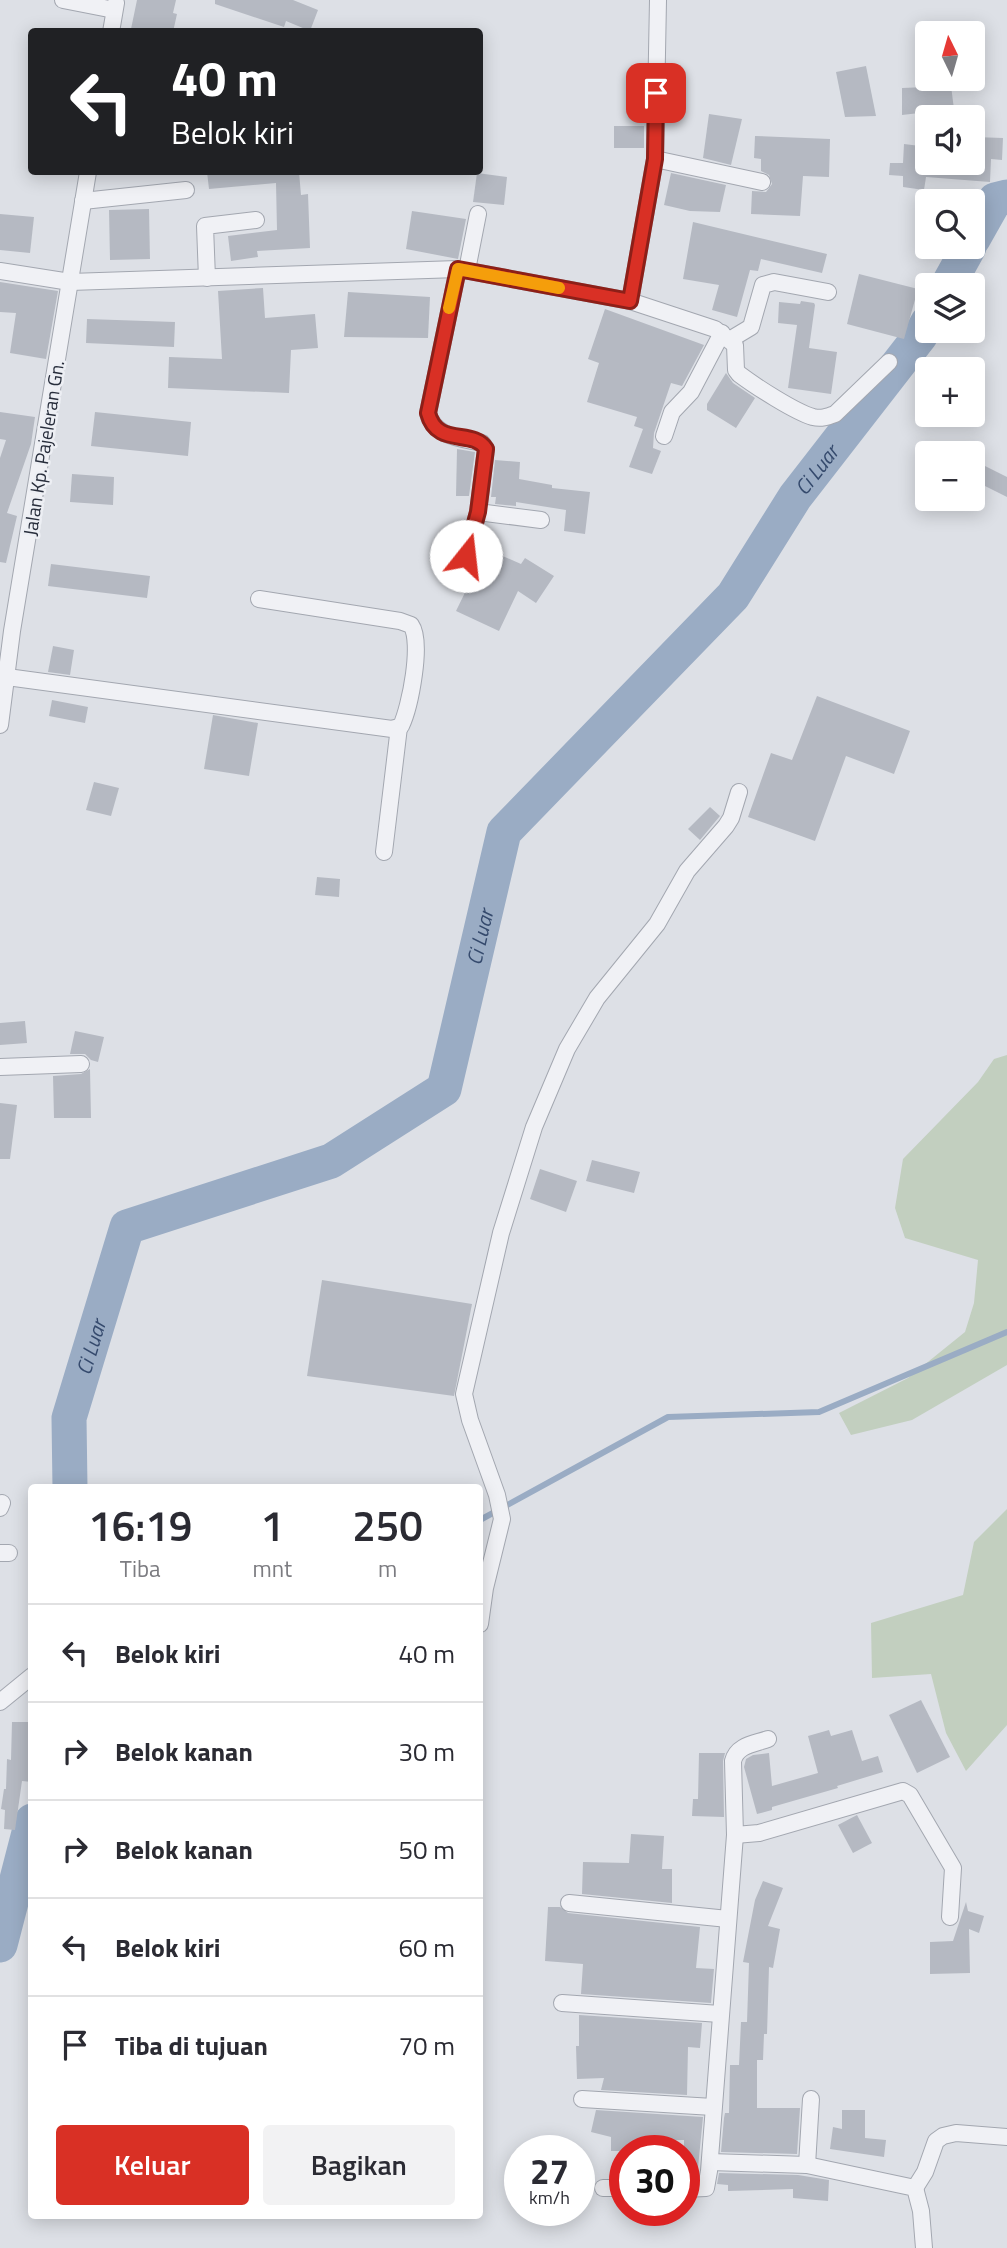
<!DOCTYPE html>
<html lang="id">
<head>
<meta charset="utf-8">
<style>
	body { margin:0; font-family:"Titillium Web",sans-serif; background:#f2f2f3; color:#2b2b33; height:100vh; display:flex; flex-direction:column; font-size:26px; white-space:nowrap }
	* { box-sizing:border-box; margin:0 }
	p { font-size:23px; color:#7c7c81 }
	.icon { flex:none; width:38px; height:38px; fill:none; stroke:currentColor; stroke-width:2; stroke-linecap:round; stroke-linejoin:round }
	.map { position:relative; flex:1; overflow:hidden }
	.side { position:absolute; left:28px; top:1484px; width:455px; height:735px; display:flex; flex-direction:column; background:#fff; border-radius:7px; box-shadow:0 4px 18px #0003 }
	.side>* { flex:none }
	.hud { position:absolute; left:28px; top:28px; width:455px; height:147px; border-radius:7px; box-shadow:0 4px 18px #0003; background:#202124; color:#fff; overflow:hidden }
	.needle { width:46px; rotate:355deg }
	.buttons { position:absolute; left:915px; top:21px; display:grid; gap:14px }
	.buttons a { display:grid; place-items:center; width:70px; height:70px; border-radius:7px; background:#fff; box-shadow:0 4px 18px #0003; font-size:35px }
	.speed { position:absolute; left:504px; top:2135px; display:flex; gap:14px; font-size:35px; font-weight:700; text-align:center }
	.speed>* { display:grid; place-content:center; width:91px; height:91px; border-radius:50%; background:#fff; box-shadow:0 4px 18px #0003; line-height:1 }
	.speed small { font-size:18px; font-weight:400 }
	.speed .limit { border:10px solid #d22; background:#fff; color:#111 }
	.pin { position:absolute; display:grid; place-items:center; width:60px; height:60px; color:#fff; margin:-30px; border-radius:14px; box-shadow:0 4px 10px #0006 }
	.me { position:absolute; width:77px; margin:-38px; rotate:16deg; stroke-linejoin:round; filter:drop-shadow(0 0 5px #0008) }
	.turn { display:flex; align-items:center; gap:24px; height:147px; padding:0 28px; font-size:32px }
	.turn .icon { width:91px; height:91px; stroke-width:2.5 }
	.turn b { display:block; font-size:49px; line-height:60px }
	.eta { display:flex; justify-content:space-evenly; align-items:center; height:119px; text-align:center }
	.eta b { font-size:42px; font-weight:600; line-height:49px }
	.primary-button { display:flex; gap:14px; margin-top:auto; padding:14px 28px }
	.primary-button a { flex:1; height:80px; border-radius:7px; background:#d93025; color:#fff; font-size:28px; font-weight:600; line-height:80px; text-align:center }
	.primary-button a+a { background:#f2f2f3; color:#2b2b33 }
	ul { padding:0; list-style:none }
	li { display:flex; align-items:center; gap:21px; height:98px; padding:0 28px; border-top:2px solid #e1e1e2 }
	li div { flex:1 }
	li b { display:block; font-size:26px }
	li em { font-style:normal }
	.map>svg:first-child { display:block }
</style>
</head>
<body>
<div class="map">
<svg width="1007" height="2248" viewBox="0 0 1007 2248">
	<rect width="100%" height="100%" fill="#dde0e6"/>
	<g fill="#c2cfbf">
		<polygon points="1007,1055 1007,1365 912,1420 851,1435 839,1413 908,1378 965,1332 974,1303 978,1260 905,1238 895,1208 903,1159 978,1082 994,1059"/>
		<polygon points="1007,1509 1007,1725 966,1771 946,1733 931,1674 872,1678 871,1623 963,1595 974,1542"/>
	</g>
	<g fill="none" stroke-linecap="round" stroke-linejoin="round">
		<polyline stroke="#9aacc4" stroke-width="6" points="480,1520 668,1417 819,1412 1007,1332"/>
		<g stroke="#9aacc4" stroke-width="35">
			<polyline points="973,239 995,200 1007,197"/>
			<polyline points="948,285 969,247"/>
			<path id="s1" d="M70 1488 69 1418 127 1227 331 1161 444 1089 504 832 733 596 795 497 920 336 928 322"/>
			<polyline points="0,1945 32,1821"/>
		</g>
	</g>
	<g fill="#b5b9c2">
		<polygon points="137,0 176,0 173,13 177,14 173,32 131,29"/>
		<polygon points="215,0 293,0 318,10 310,31 286,21 284,27 215,4"/>
		<polygon points="866,66 876,116 845,117 836,72"/>
		<polygon points="951,86 954,109 902,115 902,88"/>
		<polygon points="709,114 742,119 731,165 703,158"/>
		<rect x="614" y="126" width="30" height="22"/>
		<polygon points="755,136 830,139 829,177 803,176 800,216 751,214 752,191 766,192 772,184 769,175 761,171 761,159 754,158"/>
		<polygon points="974,137 1003,138 1002,160 991,159 990,182 926,177 924,190 903,187 903,176 889,175 890,163 903,163 904,144 928,147 928,163 973,163"/>
		<polygon points="207,172 299,172 301,195 308,194 310,248 257,251 258,257 231,261 228,236 277,230 276,183 209,189"/>
		<polygon points="477,173 507,177 504,205 473,202"/>
		<polygon points="671,173 726,185 720,212 690,211 664,205"/>
		<polygon points="149,209 150,259 110,260 109,210"/>
		<polygon points="412,211 466,219 458,259 406,249"/>
		<polygon points="0,214 34,217 30,253 0,250"/>
		<polygon points="693,222 827,254 822,273 761,259 758,271 750,270 737,317 712,310 719,285 683,279"/>
		<polygon points="859,274 918,289 904,339 847,324"/>
		<polygon points="0,282 58,291 46,359 10,353 16,313 0,312"/>
		<polygon points="263,288 265,318 315,314 318,348 291,350 289,393 168,388 169,357 222,359 218,291"/>
		<polygon points="348,292 430,297 428,338 344,337"/>
		<polygon points="801,301 814,303 815,305 809,348 837,352 831,394 788,388 797,325 778,323 779,302 800,304"/>
		<polygon points="605,309 704,345 682,386 671,383 654,433 653,448 661,451 652,474 629,467 643,429 634,426 637,417 587,402 599,363 588,359"/>
		<polygon points="87,319 175,322 174,347 86,343"/>
		<polygon points="726,373 733,383 755,398 736,428 707,410 707,404"/>
		<polygon points="0,412 35,417 31,444 7,513 17,516 6,563 0,562 0,458 6,440 0,439"/>
		<polygon points="95,412 191,422 188,456 91,446"/>
		<polygon points="457,449 475,452 469,496 456,496"/>
		<polygon points="495,460 520,462 519,479 552,485 552,488 590,492 585,534 564,531 566,510 516,502 516,506 495,504 496,497 491,497"/>
		<polygon points="973,460 1007,477 1007,497 973,480"/>
		<polygon points="72,474 114,477 113,505 70,502"/>
		<polygon points="482,547 521,564 525,558 554,576 536,603 518,591 499,631 456,611 477,568 473,567"/>
		<polygon points="51,564 150,576 147,598 48,586"/>
		<polygon points="53,646 74,650 70,675 48,672"/>
		<polygon points="817,696 910,731 894,774 846,756 815,841 748,817 771,753 792,760"/>
		<polygon points="52,700 88,707 85,723 49,716"/>
		<polygon points="213,715 258,723 249,776 204,769"/>
		<polygon points="94,782 119,788 111,816 86,810"/>
		<polygon points="710,807 720,816 700,840 688,829"/>
		<polygon points="317,877 340,879 339,897 315,895"/>
		<polygon points="25,1021 27,1043 0,1045 0,1023"/>
		<polygon points="75,1031 104,1037 98,1062 91,1060 85,1054 70,1054"/>
		<polygon points="90,1069 91,1118 54,1118 53,1076 81,1074"/>
		<polygon points="0,1103 17,1105 10,1159 0,1159"/>
		<polygon points="592,1160 640,1172 634,1193 586,1181"/>
		<polygon points="540,1169 577,1181 566,1212 530,1199"/>
		<polygon points="322,1280 472,1304 454,1396 307,1376"/>
		<polygon points="921,1700 950,1757 917,1773 889,1715"/>
		<polygon points="12,1722 32,1722 32,1782 22,1781 15,1830 4,1829 5,1810 1,1809 4,1789 6,1789 7,1759 11,1760"/>
		<polygon points="829,1730 831,1736 852,1730 862,1761 878,1756 883,1772 837,1786 838,1788 772,1807 772,1810 757,1814 744,1767 746,1759 753,1755 769,1753 772,1786 818,1773 808,1736"/>
		<polygon points="699,1753 725,1753 723,1761 724,1817 692,1816 693,1799 698,1799"/>
		<polygon points="857,1815 872,1843 853,1853 838,1825"/>
		<polygon points="631,1834 664,1836 662,1869 672,1869 672,1903 582,1894 583,1862 629,1863"/>
		<polygon points="763,1881 783,1888 768,1926 780,1929 773,1968 769,1967 767,2034 764,2034 763,2060 757,2060 757,2108 800,2108 797,2154 721,2152 724,2118 725,2113 729,2113 730,2065 739,2065 741,2022 747,2022 749,1963 743,1962 755,1900"/>
		<polygon points="966,1902 968,1911 984,1916 979,1933 969,1929 970,1973 930,1974 930,1942 953,1941"/>
		<polygon points="548,1907 560,1907 568,1913 700,1927 696,1968 714,1969 711,2003 581,1994 583,1964 545,1961"/>
		<polygon points="579,2015 702,2023 700,2048 688,2047 687,2095 601,2090 604,2078 577,2079 576,2046 579,2046"/>
		<polygon points="596,2110 703,2117 697,2178 684,2178 684,2140 642,2141 642,2151 611,2151 611,2137 591,2132"/>
		<polygon points="842,2110 865,2110 865,2138 886,2140 884,2157 830,2149 833,2127 842,2129"/>
		<polygon points="719,2173 798,2175 829,2180 828,2201 793,2198 793,2189 728,2191 728,2185 717,2184"/>
	</g>
	<g fill="none" stroke-linecap="round" stroke-linejoin="round">
		<g stroke="#a3a7b0" stroke-width="18">
			<g id="street">
				<polyline points="63,0 114,10"/>
				<polyline points="111,32 116,3"/>
				<polyline points="655,159 762,182"/>
				<polyline points="83,201 186,190"/>
				<path d="M458 269 428 413C434 437 460 438 482 443L486 449 478 512 466 556"/>
				<polyline points="467,270 478,214"/>
				<path d="M0 271 70 282 458 269 630 301 715 329 735 345 736 370 739 374C755 386 795 412 813 417 821 419 827 417 835 414L889 362"/>
				<polyline points="207,278 205,226 256,220"/>
				<polyline points="630,301 655,159 658,0"/>
				<polyline points="731,339 751,327 763,285 774,282 828,292"/>
				<polyline points="664,436 672,412 691,392 722,333"/>
				<polyline points="478,512 541,520"/>
				<path d="M7 677 392 729 401 726C410 707 423 642 411 625L400 621 259 599"/>
				<polyline points="0,725 12,631 88,172"/>
				<polyline points="384,852 399,727"/>
				<polyline points="0,1067 81,1064"/>
				<polyline points="0,1508 2,1503"/>
				<polyline points="0,1553 9,1553"/>
				<polyline points="480,1624 485,1588 502,1519 497,1495 470,1420 464,1394 501,1233 534,1127 567,1049 597,998 657,924 687,871 726,826 731,818 739,792"/>
				<polyline points="0,1702 32,1676"/>
				<polyline points="735,1835 759,1833 903,1791 910,1795 953,1868 950,1917"/>
				<polyline points="569,1903 728,1919"/>
				<polyline points="562,2003 720,2014"/>
				<polyline points="582,2099 713,2107"/>
				<polyline points="710,2162 807,2165 915,2188 921,2211 924,2248"/>
				<polyline points="807,2165 811,2099"/>
				<polyline points="603,2188 625,2188"/>
				<polyline points="915,2188 925,2172 936,2141 943,2136 956,2133 1007,2137"/>
				<path d="M684 2189 706 2188 709 2171 735 1835 733 1761C737 1745 754 1744 768 1739"/>
			</g>
		</g>
		<use href="#street" stroke="#f0f1f5" stroke-width="16"/>
	</g>
	<g fill="none" stroke-linecap="round" stroke-linejoin="round">
		<g stroke="#8d1f18" stroke-width="18">
			<path id="route" d="M466 556 478 512 486 449C473 428 437 448 428 413L458 269 630 301 655 159 656 93"/>
		</g>
		<use href="#route" stroke="#d93025" stroke-width="12"/>
		<polyline stroke="#f59e0b" stroke-width="12" points="449,308 458,269 559,288"/>
	</g>
	<g text-anchor="middle" dominant-baseline="central" stroke-width="5" stroke-linejoin="round" paint-order="stroke">
		<g font-size="19" fill="#282e3c" stroke="#edeff4">
			<text transform="translate(43 448) rotate(-81)">Jalan Kp. Pajeleran Gn.</text>
		</g>
		<g font-size="21" font-style="italic" fill="#354a6d" stroke="#edeff4">
			<text stroke="none"><textPath href="#s1" startOffset="1362">Ci Luar</textPath></text>
			<text stroke="none"><textPath href="#s1" startOffset="774">Ci Luar</textPath></text>
			<text stroke="none"><textPath href="#s1" startOffset="144">Ci Luar</textPath></text>
		</g>
	</g>
</svg>
<div class="buttons">
<a><svg class="needle" viewBox="-14 -14 28 28"><path d="M0-13l5 13h-10z" fill="#e53935"/><path d="M0 13l5-13h-10z" fill="#7c7c81"/></svg></a>
<a><svg class="icon" aria-label="sound" viewBox="0 0 24 24"><path d="M4 9h4l5-4v14l-5-4H4zM17 9q2 3 0 6"/></svg></a>
<a><svg class="icon" aria-label="search" viewBox="0 0 24 24"><circle cx="10" cy="10" r="6"/><path d="M15 15l6 6"/></svg></a>
<a><svg class="icon" aria-label="layers" viewBox="0 0 24 24"><path d="M12 4l9 5-9 5-9-5zM3 14l9 5 9-5"/></svg></a>
<a>+</a>
<a>−</a>
</div>
<div class="speed"><div>27<small>km/h</small></div><div class="limit">30</div></div>
<div class="pin" style="left:656px;top:93px;background:#d93025"><svg class="icon" aria-label="arrive" viewBox="0 0 24 24"><path d="M6 21V4h12l-3 4 3 4H6"/></svg></div>
<svg class="me" style="left:466px;top:556px" viewBox="-20 -20 40 40"><circle r="19" fill="#fff"/><path d="M0-13L10 11 0 6-10 11z" fill="#d93025"/></svg>
<div class="hud">
<div class="turn"><svg class="icon" aria-label="left" viewBox="0 0 24 24"><path d="M17 20v-9H6M10 6l-5 5 5 5"/></svg><div><b>40 m</b>Belok kiri</div></div>
</div>
<section class="side">
<div class="eta">
<div><b>16:19</b><p>Tiba</p></div>
<div><b>1</b><p>mnt</p></div>
<div><b>250</b><p>m</p></div>
</div>
<ul>
<li><svg class="icon" aria-label="left" viewBox="0 0 24 24"><path d="M17 20v-9H6M10 6l-5 5 5 5"/></svg><div><b>Belok kiri</b></div><em>40 m</em></li>
<li><svg class="icon" aria-label="right" viewBox="0 0 24 24"><path d="M7 20v-9h11M14 6l5 5-5 5"/></svg><div><b>Belok kanan</b></div><em>30 m</em></li>
<li><svg class="icon" aria-label="right" viewBox="0 0 24 24"><path d="M7 20v-9h11M14 6l5 5-5 5"/></svg><div><b>Belok kanan</b></div><em>50 m</em></li>
<li><svg class="icon" aria-label="left" viewBox="0 0 24 24"><path d="M17 20v-9H6M10 6l-5 5 5 5"/></svg><div><b>Belok kiri</b></div><em>60 m</em></li>
<li><svg class="icon" aria-label="arrive" viewBox="0 0 24 24"><path d="M6 21V4h12l-3 4 3 4H6"/></svg><div><b>Tiba di tujuan</b></div><em>70 m</em></li>
</ul>
<div class="primary-button"><a>Keluar</a><a>Bagikan</a></div>
</section>
</div>
</body>
</html>
